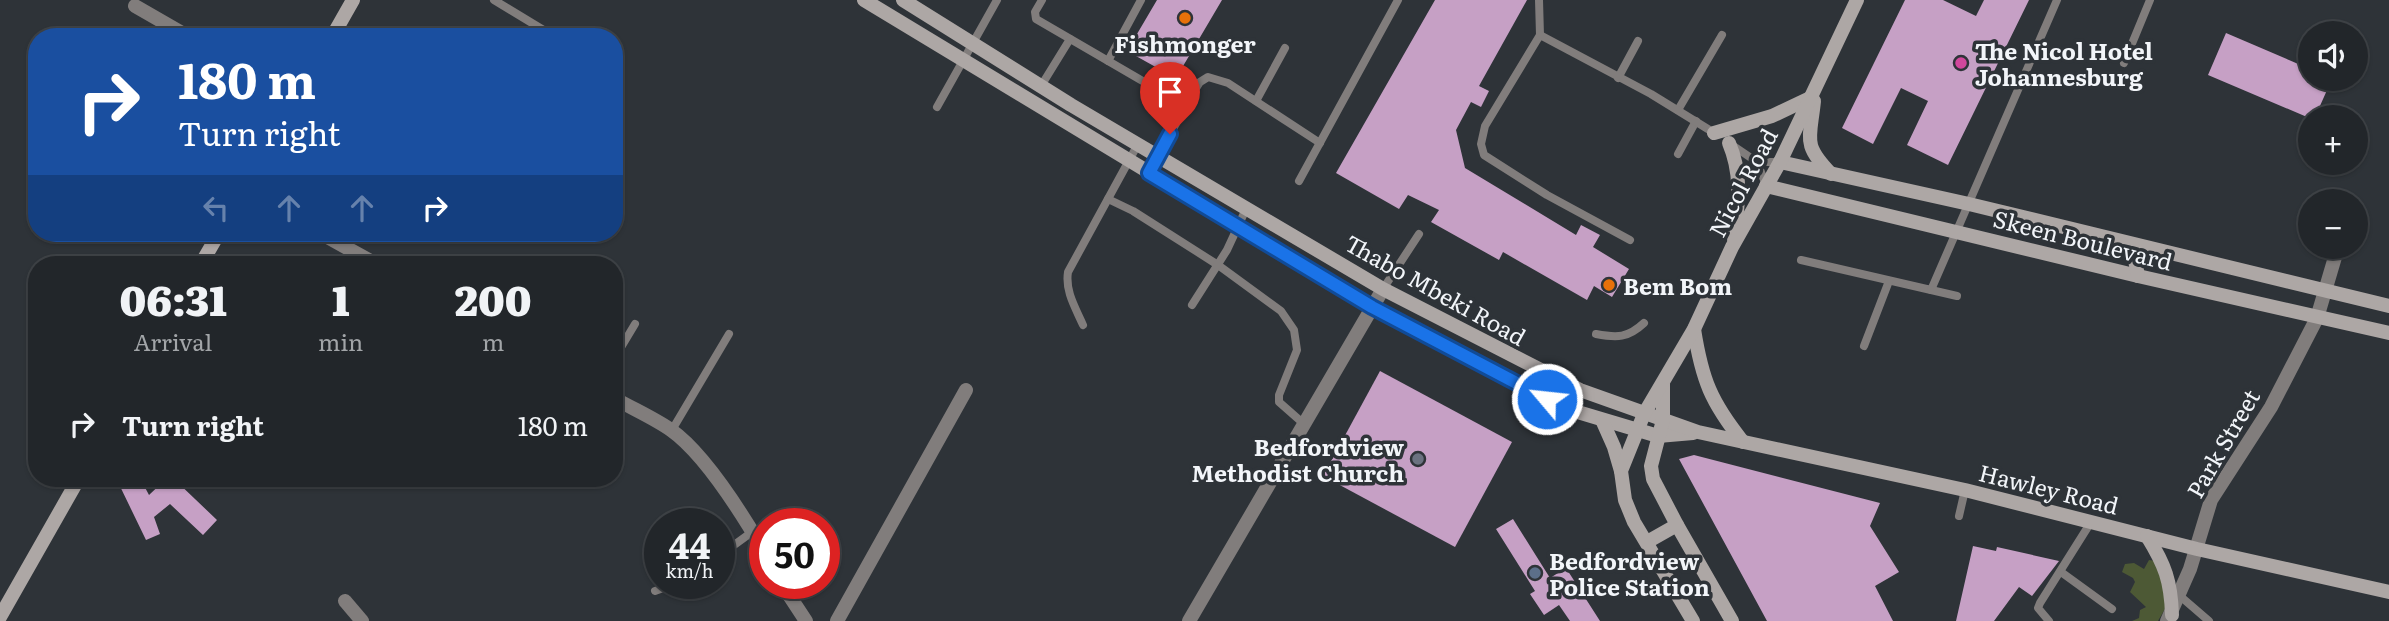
<!DOCTYPE html>
<html lang="en">
<head>
<meta charset="utf-8">
<style>
	body { margin:0; font-family:Literata,serif; background:#2a2e32; color:#f1f3f6; height:100vh; display:flex; flex-direction:column; font-size:26px; white-space:nowrap }
	* { box-sizing:border-box; margin:0 }
	p { font-size:23px; color:#a2a5a8 }
	.icon { flex:none; width:38px; height:38px; fill:none; stroke:currentColor; stroke-width:2; stroke-linecap:round; stroke-linejoin:round }
	.map { position:relative; flex:1; overflow:hidden }
	.details { position:absolute; left:28px; top:256px; width:595px; height:231px; display:flex; flex-direction:column; background:#22262a; border-radius:28px; box-shadow:0 2px 5px #0004,0 0 0 2px #3f4347 }
	.details>* { flex:none }
	.hud { position:absolute; left:28px; top:28px; width:595px; height:214px; border-radius:28px; box-shadow:0 2px 5px #0004,0 0 0 2px #3f4347; background:#1a4fa0; color:#fff; overflow:hidden }
	.tools { position:absolute; left:2298px; top:21px; display:grid; gap:14px }
	.tools a { display:grid; place-items:center; width:70px; height:70px; border-radius:50%; background:#22262a; box-shadow:0 2px 5px #0004,0 0 0 2px #3f4347; font-size:35px }
	.speed { position:absolute; left:644px; top:508px; display:flex; gap:14px; font-size:35px; font-weight:700; text-align:center }
	.speed>* { display:grid; place-content:center; width:91px; height:91px; border-radius:50%; background:#22262a; box-shadow:0 2px 5px #0004,0 0 0 2px #3f4347; line-height:1 }
	.speed small { font-size:18px; font-weight:400 }
	.speed .limit { border:10px solid #d22; background:#fff; color:#111 }
	.pin { position:absolute; display:grid; place-items:center; width:60px; height:60px; color:#fff; margin:-72px -30px; border-radius:50% 50% 50% 0; rotate:-45deg; box-shadow:0 0 7px #0007 }
	.pin .icon { rotate:45deg }
	.me { position:absolute; width:77px; margin:-38px; rotate:298deg; stroke-linejoin:round; filter:drop-shadow(0 0 5px #0008) }
	.turn { display:flex; align-items:center; gap:24px; height:147px; padding:0 35px; font-size:32px }
	.turn .icon { width:91px; height:91px; stroke-width:2.5 }
	.turn b { display:block; font-size:49px; line-height:60px }
	.lanes { display:flex; align-items:center; height:66px; padding:0 35px; background:#0003; justify-content:center; gap:35px; direction:ltr }
	.lanes .off { opacity:.35 }
	.eta { display:flex; justify-content:space-evenly; align-items:center; height:119px; text-align:center }
	.eta b { font-size:42px; font-weight:800; line-height:49px }
	ul { padding:0; list-style:none }
	li { display:flex; align-items:center; gap:21px; height:98px; padding:0 35px }
	li div { flex:1 }
	li b { display:block; font-size:26px }
	li em { font-style:normal }
	.map>svg:first-child { display:block }
</style>
</head>
<body>
<div class="map">
<svg width="2389" height="621" viewBox="0 0 2389 621">
	<rect width="100%" height="100%" fill="#2e3338"/>
	<path fill="#4d5935" d="M2149 560 2155 561 2164 572 2160 578C2175 594 2167 606 2158 621H2132L2139 618 2140 610 2146 607 2130 592 2135 582 2133 578 2122 572 2125 564 2134 563 2144 569Z"/>
	<g fill="#c6a0c5">
		<polygon points="1157,0 1222,0 1166,95 1153,86 1161,70 1127,51"/>
		<polygon points="1435,0 1527,0 1479,86 1489,91 1481,107 1471,102 1456,130 1465,168 1576,235 1581,225 1600,235 1593,247 1629,269 1612,297 1594,286 1587,300 1503,252 1499,260 1431,222 1439,210 1408,195 1399,209 1336,173"/>
		<polygon points="1905,0 1943,0 1976,16 1984,0 2029,0 1948,165 1907,145 1928,101 1901,88 1873,144 1842,128"/>
		<polygon points="2226,33 2310,69 2310,79 2332,79 2315,117 2307,117 2208,75"/>
		<polygon points="1380,371 1512,442 1455,547 1323,476"/>
		<polygon points="1694,455 1880,503 1870,526 1899,572 1875,586 1893,621 1767,621 1679,459"/>
		<polygon points="116,478 140,478 149,495 167,478 173,478 217,520 203,535 170,504 154,517 160,534 146,540"/>
		<polygon points="1513,519 1550,578 1566,568 1600,621 1570,621 1559,605 1544,615 1530,594 1535,591 1496,529"/>
		<polygon points="1973,546 1996,551 1997,547 2059,561 2032,596 2019,587 1994,621 1956,621"/>
	</g>
	<g fill="none" stroke-linecap="round" stroke-linejoin="round">
		<g stroke="#817d7c" stroke-width="8">
			<polyline points="494,0 555,37"/>
			<polyline points="1042,0 1035,12 1036,19 1146,83"/>
			<polyline points="1539,0 1540,35"/>
			<polyline points="1108,61 1141,0"/>
			<polyline points="2124,63 2150,0"/>
			<polyline points="1618,78 1638,41"/>
			<polyline points="1041,86 1070,39"/>
			<polyline points="1256,101 1285,48"/>
			<polyline points="937,107 997,0"/>
			<polyline points="1678,110 1722,35"/>
			<polyline points="1732,145 1757,162 1780,162"/>
			<polyline points="1678,154 1696,121"/>
			<polyline points="1757,162 1766,185"/>
			<polyline points="1148,173 1195,90 1200,82 1208,77 1228,83 1320,143"/>
			<polyline points="1299,181 1398,0"/>
			<polyline points="1108,199 1133,211 1218,265 1281,311 1294,330 1297,350 1279,395 1279,402 1304,424"/>
			<polyline points="1630,240 1547,195 1484,155 1481,144 1485,126 1540,35 1651,94 1716,134"/>
			<polyline points="1801,260 1931,290 2057,0"/>
			<polyline points="1383,289 1419,234"/>
			<polyline points="1931,290 1957,296"/>
			<polyline points="1192,305 1227,250 1246,209"/>
			<path d="M1083 325C1075 307 1065 291 1068 272L1138 144"/>
			<path d="M1596 334C1617 338 1628 338 1644 323"/>
			<polyline points="1864,346 1889,281"/>
			<polyline points="614,359 635,324"/>
			<polyline points="32,389 37,391"/>
			<polyline points="672,430 729,334"/>
			<polyline points="1959,516 1965,490"/>
			<polyline points="719,556 752,532"/>
			<polyline points="2061,572 2112,609"/>
			<polyline points="655,591 677,583"/>
			<polyline points="2180,596 2209,621"/>
			<polyline points="2049,621 2038,608 2040,603 2091,522"/>
		</g>
		<g stroke="#817d7c" stroke-width="14">
			<polyline points="135,6 189,37"/>
			<polyline points="320,233 376,264"/>
			<path d="M614 398C633 409 654 418 671 430 705 454 744 517 765 553"/>
			<polyline points="781,583 806,621"/>
			<polyline points="345,601 362,621"/>
			<polyline points="837,621 966,390"/>
			<polyline points="1189,621 1383,289"/>
			<polyline points="2167,621 2190,569 2211,500 2271,407 2317,318 2338,247"/>
		</g>
		<g stroke="#ada7a5" stroke-width="14">
			<polyline points="864,0 1372,307 1547,399 1571,410 1658,436 1693,433"/>
			<polyline points="903,0 1071,105 1383,289 1580,390 1698,432 1965,490 2197,549 2389,592"/>
			<polyline points="332,37 353,0"/>
			<path d="M1814 101C1810 140 1802 144 1831 174"/>
			<polyline points="1714,133 1772,116 1810,98"/>
			<path d="M1729 143C1743 176 1738 204 1734 239"/>
			<polyline points="1780,162 1969,204 2389,306"/>
			<polyline points="1766,186 2138,276 2389,333"/>
			<polyline points="2132,244 2138,276"/>
			<polyline points="201,264 219,233"/>
			<path d="M1694 329C1702 380 1711 402 1743 442"/>
			<polyline points="1663,384 1663,420 1651,466 1653,479 1677,525 1732,621"/>
			<polyline points="1602,420 1614,447 1621,471"/>
			<path d="M2147 536C2165 565 2171 581 2172 615"/>
			<polyline points="1647,542 1677,525"/>
			<polyline points="0,617 79,478"/>
			<polyline points="1693,621 1634,522 1625,500 1621,471 1644,414 1694,329 1732,247 1780,162 1857,0"/>
		</g>
	</g>
	<g fill="none" stroke-linecap="round" stroke-linejoin="round">
		<g stroke="#114b97" stroke-width="18">
			<polyline id="route" points="1170,134 1149,173 1372,307 1547,399"/>
		</g>
		<use href="#route" stroke="#1a73e8" stroke-width="12"/>
	</g>
	<g fill="#e8710a" stroke="#2e3338" stroke-width="2.5">
		<circle cx="1185" cy="18" r="7"/>
		<circle cx="1609" cy="285" r="7"/>
	</g>
	<circle fill="#d1479c" stroke="#2e3338" stroke-width="2.5" cx="1961" cy="63" r="7"/>
	<circle fill="#6b7280" stroke="#2e3338" stroke-width="2.5" cx="1418" cy="459" r="7"/>
	<circle fill="#5c6f8a" stroke="#2e3338" stroke-width="2.5" cx="1535" cy="573" r="7"/>
	<g text-anchor="middle" dominant-baseline="central" stroke-width="7" stroke-linejoin="round" paint-order="stroke">
		<g font-size="23" font-weight="bold" fill="#f2f5f9" stroke="#2e3338" text-anchor="start">
			<text x="1185" y="43" text-anchor="middle">Fishmonger</text>
			<text x="1975" y="50">The Nicol Hotel<tspan x="1975" dy="26">Johannesburg</tspan></text>
			<text x="1623" y="285">Bem Bom</text>
			<text x="1404" y="446" text-anchor="end">Bedfordview<tspan x="1404" dy="26">Methodist Church</tspan></text>
			<text x="1549" y="560">Bedfordview<tspan x="1549" dy="26">Police Station</tspan></text>
		</g>
		<g font-size="23" fill="#f2f5f9" stroke="#2e3338">
			<text transform="translate(1742 182) rotate(-62)">Nicol Road</text>
			<text transform="translate(2083 239) rotate(14)">Skeen Boulevard</text>
			<text transform="translate(1436 289) rotate(29)">Thabo Mbeki Road</text>
			<text transform="translate(2222 443) rotate(-60)">Park Street</text>
			<text transform="translate(2049 488) rotate(14)">Hawley Road</text>
		</g>
	</g>
</svg>
<div class="tools">
<a><svg class="icon" aria-label="sound" viewBox="0 0 24 24"><path d="M4 9h4l5-4v14l-5-4H4zM17 9q2 3 0 6"/></svg></a>
<a>+</a>
<a>−</a>
</div>
<div class="speed"><div>44<small>km/h</small></div><div class="limit">50</div></div>
<div class="pin" style="left:1170px;top:134px;background:#d93025"><svg class="icon" aria-label="arrive" viewBox="0 0 24 24"><path d="M6 21V4h12l-3 4 3 4H6"/></svg></div>
<svg class="me" style="left:1547px;top:399px" viewBox="-20 -20 40 40"><circle r="17" fill="#1a73e8" stroke="#fff" stroke-width="3"/><path d="M0-11L8 9 0 5-8 9z" fill="#fff"/></svg>
<div class="hud">
<div class="turn"><svg class="icon" aria-label="right" viewBox="0 0 24 24"><path d="M7 20v-9h11M14 6l5 5-5 5"/></svg><div><b>180 m</b>Turn right</div></div>
<div class="lanes"><svg class="icon off" aria-label="left" viewBox="0 0 24 24"><path d="M17 20v-9H6M10 6l-5 5 5 5"/></svg><svg class="icon off" aria-label="ahead" viewBox="0 0 24 24"><path d="M12 20V5M6 11l6-6 6 6"/></svg><svg class="icon off" aria-label="ahead" viewBox="0 0 24 24"><path d="M12 20V5M6 11l6-6 6 6"/></svg><svg class="icon" aria-label="right" viewBox="0 0 24 24"><path d="M7 20v-9h11M14 6l5 5-5 5"/></svg></div>
</div>
<section class="details">
<div class="eta">
<div><b>06:31</b><p>Arrival</p></div>
<div><b>1</b><p>min</p></div>
<div><b>200</b><p>m</p></div>
</div>
<ul>
<li><svg class="icon" aria-label="right" viewBox="0 0 24 24"><path d="M7 20v-9h11M14 6l5 5-5 5"/></svg><div><b>Turn right</b></div><em>180 m</em></li>
</ul>
</section>
</div>
</body>
</html>
